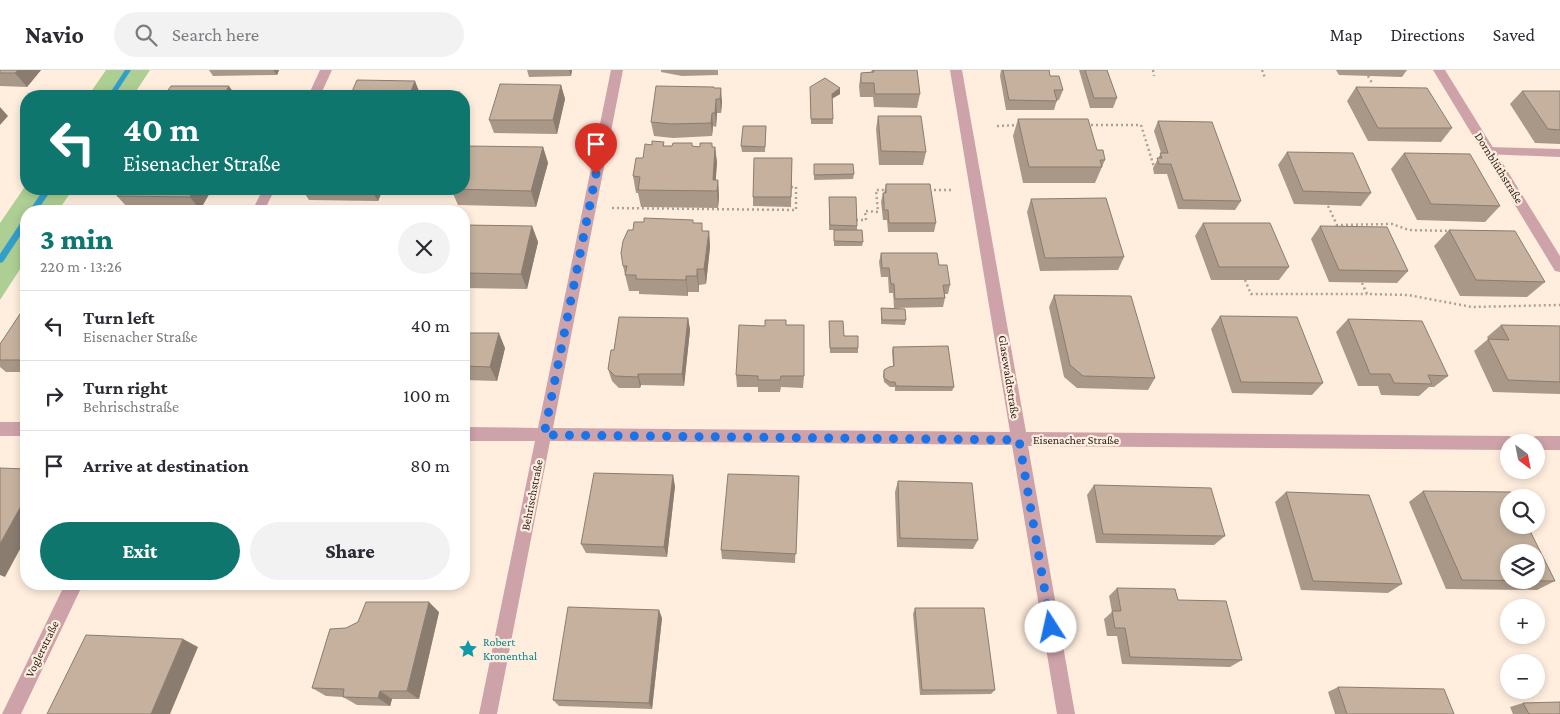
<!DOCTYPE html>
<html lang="en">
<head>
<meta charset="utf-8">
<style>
	body { margin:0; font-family:"Crimson Pro",serif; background:#f2f2f3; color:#2b2b33; height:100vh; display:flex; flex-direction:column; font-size:19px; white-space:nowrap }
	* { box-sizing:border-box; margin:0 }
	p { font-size:16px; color:#7c7c81 }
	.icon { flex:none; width:28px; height:28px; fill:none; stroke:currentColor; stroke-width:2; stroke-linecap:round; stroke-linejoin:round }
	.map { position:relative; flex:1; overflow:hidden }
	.sheet { position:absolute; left:20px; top:135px; width:450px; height:385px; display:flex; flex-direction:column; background:#fff; border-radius:20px; box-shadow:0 2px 8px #0003 }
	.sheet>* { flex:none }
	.hud { position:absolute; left:20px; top:20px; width:450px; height:105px; border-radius:20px; box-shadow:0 2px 8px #0003; background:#0f766e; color:#fff; overflow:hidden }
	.needle { width:32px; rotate:148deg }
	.controls { position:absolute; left:1500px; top:364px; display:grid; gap:10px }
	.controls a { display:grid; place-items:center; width:45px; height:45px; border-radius:50%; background:#fff; box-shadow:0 2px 8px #0003; font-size:25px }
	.pin { position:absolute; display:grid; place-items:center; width:42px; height:42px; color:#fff; margin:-51px -21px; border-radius:50% 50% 50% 0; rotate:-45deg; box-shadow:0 0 5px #0007 }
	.pin .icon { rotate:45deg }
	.me { position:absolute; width:55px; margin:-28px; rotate:350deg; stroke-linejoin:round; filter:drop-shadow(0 0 4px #0008) }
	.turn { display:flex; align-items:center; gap:18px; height:105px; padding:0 20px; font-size:22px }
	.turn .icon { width:65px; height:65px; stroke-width:2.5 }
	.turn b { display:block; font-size:35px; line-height:42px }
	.round { display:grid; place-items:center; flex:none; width:52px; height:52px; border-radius:26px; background:#f2f2f3 }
	.summary { display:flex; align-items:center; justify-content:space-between; height:85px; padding:0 20px }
	h1 { font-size:30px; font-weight:800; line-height:38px; color:#0f766e }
	.button { display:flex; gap:10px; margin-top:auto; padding:10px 20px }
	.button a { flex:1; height:58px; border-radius:30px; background:#0f766e; color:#fff; font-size:20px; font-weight:800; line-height:58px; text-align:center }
	.button a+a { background:#f2f2f3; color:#2b2b33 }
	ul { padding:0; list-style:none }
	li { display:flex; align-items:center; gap:15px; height:70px; padding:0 20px; border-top:1px solid #e1e1e2 }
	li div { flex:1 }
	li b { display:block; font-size:19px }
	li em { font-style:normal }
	header { display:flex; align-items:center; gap:30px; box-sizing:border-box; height:70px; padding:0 25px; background:#fff; border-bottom:1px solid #e1e1e2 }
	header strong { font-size:24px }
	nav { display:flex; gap:28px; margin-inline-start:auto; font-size:18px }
	.search { width:350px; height:45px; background:#f2f2f3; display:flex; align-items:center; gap:12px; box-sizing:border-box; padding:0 18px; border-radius:28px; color:#7c7c81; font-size:19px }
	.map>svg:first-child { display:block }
</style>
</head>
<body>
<header>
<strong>Navio</strong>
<div class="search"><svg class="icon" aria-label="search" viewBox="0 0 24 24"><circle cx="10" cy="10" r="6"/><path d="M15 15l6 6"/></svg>Search here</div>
<nav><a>Map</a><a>Directions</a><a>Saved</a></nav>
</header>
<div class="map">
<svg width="1560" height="644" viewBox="0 0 1560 644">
	<rect width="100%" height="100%" fill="#ffeede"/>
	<g fill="#adcf93">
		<polygon points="106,0 150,0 133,26 88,26"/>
		<polygon points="26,115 26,119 73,119 58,141 26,141 26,190 0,230 0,153"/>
	</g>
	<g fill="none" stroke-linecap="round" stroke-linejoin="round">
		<g fill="#349eca" fill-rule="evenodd">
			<polygon points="125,0 131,0 114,26 108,26"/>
			<polygon points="44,119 52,119 37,141 29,141"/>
			<polygon points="26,148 26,157 3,192 0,193 0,184 23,149"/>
		</g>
		<g stroke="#aea194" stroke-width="2.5" stroke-dasharray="2 3" stroke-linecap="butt">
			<polyline points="1153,0 1154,6"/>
			<polyline points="1262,0 1265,8"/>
			<polyline points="1368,6 1372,13"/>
			<polyline points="1086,55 1141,55 1154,97"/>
			<polyline points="997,56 1019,55"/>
			<polyline points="929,120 953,120"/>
			<polyline points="1328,136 1337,155 1392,154 1409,160 1452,161"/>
			<polyline points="612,138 796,140 796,117 791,117"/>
			<polyline points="856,150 866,150 865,141 878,142 876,120 888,120"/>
			<polyline points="1245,210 1251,224 1367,224"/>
			<polyline points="1362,213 1367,224 1408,225 1472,237 1560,235"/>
		</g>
		<polygon fill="#cda2a8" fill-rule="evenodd" points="1488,77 1560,79 1560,87 1484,84 1482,81 1484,78"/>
		<g fill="#cda2a8" fill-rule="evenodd">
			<polygon points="320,0 332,0 320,26 308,26"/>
			<polygon points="611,0 623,0 553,358 1010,362 950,0 962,0 1026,362 1509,366 1515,368 1517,372 1509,372 1509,380 1028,376 1075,644 1057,644 1012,375 550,371 497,644 479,644 535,371 464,371 464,357 538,358"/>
			<polygon points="263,119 275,119 264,141 252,141"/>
			<rect x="0" y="352" width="26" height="14"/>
			<polygon points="1536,366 1560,366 1560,380 1536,380 1536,372 1528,372 1530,368"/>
			<polygon points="65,514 83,514 21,644 2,644"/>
		</g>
		<polygon fill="#cda2a8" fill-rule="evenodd" points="1433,0 1445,0 1560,186 1560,202 1555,201"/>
	</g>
	<g fill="#a99888">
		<polygon points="0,0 41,0 27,17 0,16"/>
		<polygon points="209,0 279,0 277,5 213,6"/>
		<polygon points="527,0 572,0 571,6 529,7"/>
		<polygon points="661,0 718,0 718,5 682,6 661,2"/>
		<polygon points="872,0 917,0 920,24 917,38 874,37 873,27 860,27 859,16 861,3 871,2"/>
		<polygon points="1001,0 1049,0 1050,6 1063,20 1059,30 1057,30 1054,40 1006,40 1000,6"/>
		<polygon points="1079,0 1107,0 1117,28 1113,38 1090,38"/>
		<polygon points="1336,0 1407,0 1402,7 1339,5"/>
		<polygon points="561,15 565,29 557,64 494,63 489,50"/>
		<polygon points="1356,17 1452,58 1441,72 1368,71 1347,31"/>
		<polygon points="715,18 722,32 721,43 717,43 716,57 713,56 712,66 673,68 654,66 651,52"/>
		<polygon points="1522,21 1560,21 1560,74 1535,73 1510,34"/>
		<polygon points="810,22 840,24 832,29 833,54 811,54"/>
		<polygon points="878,46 926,82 923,95 879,95 876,59"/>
		<polygon points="1018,49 1097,80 1105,90 1095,113 1023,113 1013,66"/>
		<polygon points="1158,51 1241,131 1235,140 1178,139 1167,104 1154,104 1153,98 1161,83 1154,61"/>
		<polygon points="766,56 765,82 742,82 741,76"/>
		<polygon points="664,72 664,76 700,77 712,73 712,77 715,77 717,93 715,110 718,110 719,127 718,138 641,137 638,123 636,123 633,106 652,75"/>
		<polygon points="543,77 548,93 536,137 458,135 451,119"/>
		<polygon points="1287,82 1371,123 1361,136 1294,134 1278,95"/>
		<polygon points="1404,83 1500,136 1485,152 1417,150 1391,99"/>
		<polygon points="792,88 791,137 753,136 753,127"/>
		<polygon points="814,94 854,104 853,109 814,110"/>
		<polygon points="886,114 936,153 934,162 888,162 887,150 883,150 881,132 883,123 884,123"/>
		<polygon points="212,119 200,140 129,139 117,126"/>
		<polygon points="302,119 383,119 378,131 309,130"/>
		<polygon points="829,127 857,156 857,160 863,172 862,176 834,176 834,160 829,160"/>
		<polygon points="1031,129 1124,187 1118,200 1040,201 1027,142"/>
		<polygon points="694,153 703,161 709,161 710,177 706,214 699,215 699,222 688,222 688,226 639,224 639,221 629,221 623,196"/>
		<polygon points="1203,153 1289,197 1279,210 1211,210 1195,166"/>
		<polygon points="464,155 532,156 538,172 527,219 464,218"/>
		<polygon points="1320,156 1408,201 1397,213 1329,212 1311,169"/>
		<polygon points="1449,160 1545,212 1527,227 1460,226 1434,176"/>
		<polygon points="881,183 939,195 950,215 948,224 945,224 945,228 943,237 894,238 893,223 889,223 888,207 881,207 879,192"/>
		<polygon points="1054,225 1155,308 1148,320 1077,318 1064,307 1049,237"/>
		<polygon points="881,238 906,250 905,255 881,254"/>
		<polygon points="26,241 26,302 6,302 0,297 0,274"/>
		<polygon points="1220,246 1323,313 1312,325 1232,323 1211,259"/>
		<polygon points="688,248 690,260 684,316 641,315 640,318 619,318 612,311 608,299 614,280"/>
		<polygon points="1348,249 1448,306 1434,317 1429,317 1419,326 1381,325 1378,316 1358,316 1336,262"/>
		<polygon points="829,251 858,278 858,283 830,283"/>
		<polygon points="786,255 804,306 803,318 781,317 780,322 758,322 758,317 737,317 736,305"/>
		<polygon points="1501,255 1560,256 1560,324 1493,322 1474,281 1488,269 1487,267"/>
		<polygon points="464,263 505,278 497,311 464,310"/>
		<polygon points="893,277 954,317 952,321 895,321 895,317 890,317 884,312 883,305 884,300 893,296 892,281"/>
		<polygon points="799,406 795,493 722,489 721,480"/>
		<polygon points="898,411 978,470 973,479 897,477 895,422"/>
		<polygon points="1094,415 1225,466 1214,475 1096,473 1087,425"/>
		<polygon points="675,416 667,487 586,483 581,474"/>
		<polygon points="1423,421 1555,511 1537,520 1446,519 1409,432"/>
		<polygon points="1286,422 1402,514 1388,523 1301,520 1275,432"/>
		<polygon points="1117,518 1178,530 1242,590 1230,597 1122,594 1117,566 1107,566 1104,549 1112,542 1109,526"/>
		<polygon points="915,538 995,620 991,624 920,625 913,544"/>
		<polygon points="439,542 419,629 392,629 390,636 357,635 343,627 326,626 312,618 346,558"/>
		<polygon points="662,548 652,639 559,636 553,630"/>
		<polygon points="1338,617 1454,644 1335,644 1328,622"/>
		<polygon points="1523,633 1560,644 1513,644 1510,637"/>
	</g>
	<g fill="#8a7c6f">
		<polygon points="18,0 41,0 27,17 15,3"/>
		<polygon points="273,0 279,0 277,5"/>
		<polygon points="569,0 572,0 571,6"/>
		<polygon points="415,11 419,21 417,26 409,26"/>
		<polygon points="561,15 565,29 557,64 553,50"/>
		<polygon points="229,16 236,26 223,26"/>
		<polygon points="721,18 722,32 721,43 720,29"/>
		<polygon points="840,18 840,24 831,29 832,24"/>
		<polygon points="716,29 717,43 716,57 715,43"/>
		<polygon points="0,37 8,46 0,55"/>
		<polygon points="712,43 713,56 712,66 711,53"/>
		<polygon points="543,77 548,93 536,137 531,121"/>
		<polygon points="715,77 717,93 715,121 713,110"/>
		<polygon points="718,110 719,127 718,138 717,121"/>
		<polygon points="194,119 212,119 200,140 190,127"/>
		<polygon points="371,119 383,119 378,131"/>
		<polygon points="532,156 538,172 527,219 521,204"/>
		<polygon points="709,161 710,177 706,214 704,199"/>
		<polygon points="697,199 699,215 699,222 697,206"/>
		<polygon points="686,206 688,222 688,226 686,210"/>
		<polygon points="688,248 690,260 684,316 682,304"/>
		<polygon points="499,263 505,278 497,311 490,297"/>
		<polygon points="638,304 641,315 640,318 638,307"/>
		<polygon points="673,405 675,416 667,487 664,477"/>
		<polygon points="464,413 468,419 464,436"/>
		<polygon points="26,427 26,468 5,507 0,505 0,474"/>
		<polygon points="429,532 439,542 419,629 407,621"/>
		<polygon points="659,540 662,548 652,639 649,633"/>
		<polygon points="183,569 198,577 170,644 151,644"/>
		<polygon points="380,621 392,629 390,636 378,628"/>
	</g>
	<g fill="#c5b19e" stroke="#8a7c6f" fill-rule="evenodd">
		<polygon points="0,0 18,0 15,3 0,3"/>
		<polygon points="873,0 917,0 920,24 875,24 874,13 861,13 861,3 874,2"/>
		<polygon points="1003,0 1049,0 1050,6 1059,6 1063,20 1054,20 1057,31 1009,30"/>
		<polygon points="1085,0 1107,0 1117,28 1094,28"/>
		<polygon points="825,8 840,18 832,24 833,49 811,49 810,17"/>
		<polygon points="357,10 415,11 409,26 350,26"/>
		<polygon points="500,14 561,15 553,50 489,50"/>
		<polygon points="171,16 229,16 223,26 164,26"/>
		<polygon points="656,16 714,17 714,18 721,18 720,29 716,29 715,43 712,43 711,53 671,54 651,52"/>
		<polygon points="1356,17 1427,18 1452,58 1378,58"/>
		<polygon points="1522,21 1560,21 1560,60 1548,59"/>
		<polygon points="435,22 460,22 459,26 434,26"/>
		<polygon points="878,46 921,46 926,82 881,81"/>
		<polygon points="1018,49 1088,49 1097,80 1103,80 1105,90 1100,90 1102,97 1029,97"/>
		<polygon points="1158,51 1212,52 1241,131 1183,130 1171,94 1159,94 1157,88 1162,88 1160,83 1168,83"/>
		<polygon points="743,56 766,56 765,77 741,76"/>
		<polygon points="652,71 664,72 663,76 672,76 673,73 692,73 692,76 700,77 700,73 712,73 712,77 715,77 713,110 718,110 717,121 638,120 640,107 633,106 636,88 643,88 645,74 652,75"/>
		<polygon points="466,76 543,77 531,121 451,119 464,119 464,82"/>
		<polygon points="1287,82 1353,83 1371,123 1303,121"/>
		<polygon points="1404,83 1470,84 1500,136 1431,134"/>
		<polygon points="754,88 792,88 791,127 753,127"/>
		<polygon points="814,94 853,94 854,104 814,105"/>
		<polygon points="886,114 930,114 936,153 889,153 888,140 884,140 884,132 883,123 886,123"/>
		<polygon points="122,119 194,119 190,127 117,126"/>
		<polygon points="829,127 856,127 857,156 830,155"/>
		<polygon points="1106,128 1124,187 1045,188 1031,129"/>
		<polygon points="644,148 693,150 693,153 702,153 702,161 709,161 704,199 697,199 697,206 686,206 686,210 636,209 636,205 625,205 627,196 623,196 621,183 623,171 628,160 633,160 634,152 644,152"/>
		<polygon points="1203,153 1270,153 1289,197 1219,197"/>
		<polygon points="464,155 532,156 521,204 464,203"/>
		<polygon points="1320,156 1387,157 1408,201 1339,200"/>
		<polygon points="834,160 862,160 863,172 834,171"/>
		<polygon points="1449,160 1515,161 1545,212 1476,210"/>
		<polygon points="881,183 937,183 939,195 947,195 950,215 943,215 945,228 895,229 894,214 891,214 889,198 882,198"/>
		<polygon points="1054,225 1131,226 1155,308 1083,306 1070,295"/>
		<polygon points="881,238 905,239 906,250 882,250"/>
		<polygon points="22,241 26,241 26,290 0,290 0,274"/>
		<polygon points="1220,246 1297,247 1323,313 1241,312"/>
		<polygon points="619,247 688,248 682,304 638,304 638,307 615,306 608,299 611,280 614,280"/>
		<polygon points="1348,249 1422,251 1448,306 1428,305 1432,314 1394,313 1390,304 1370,304"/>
		<polygon points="765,250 786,250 786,255 804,255 804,306 781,306 780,310 758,310 758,306 736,305 739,255 765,256"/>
		<polygon points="829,251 843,251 844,266 858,266 858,278 830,278"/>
		<polygon points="1501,255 1560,256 1560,312 1508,310 1488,269 1509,270"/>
		<polygon points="464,263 499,263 490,297 464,296"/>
		<polygon points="948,276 954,317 896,316 895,312 890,312 884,308 884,300 889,297 894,296 893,277"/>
		<polygon points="0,398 26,399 26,427 0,474"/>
		<polygon points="594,403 673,405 664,477 581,474"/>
		<polygon points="728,404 799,406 796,484 721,480"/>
		<polygon points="898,411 972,413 978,470 900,468"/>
		<polygon points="1094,415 1211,418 1225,466 1103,464"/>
		<path d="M1423 421 1511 422 1514 428H1509V455H1527L1555 511 1462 510ZM1509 482H1536V510H1509Z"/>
		<polygon points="1286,422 1369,425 1402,514 1313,511"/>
		<polygon points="1117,518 1175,519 1178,530 1226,531 1242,590 1130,587 1125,558 1115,558 1112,541 1121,541"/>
		<polygon points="366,532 429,532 407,621 380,621 378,628 343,627 344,619 312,618 330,559 346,558 358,552"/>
		<polygon points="568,537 659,540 649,633 553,630"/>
		<polygon points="915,538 984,538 995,620 922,620"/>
		<polygon points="86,565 183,569 151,644 47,644"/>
		<polygon points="1338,617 1444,619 1454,644 1347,644"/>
		<polygon points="1560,632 1560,644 1529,644 1523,633"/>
	</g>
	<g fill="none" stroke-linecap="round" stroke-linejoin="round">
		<polyline stroke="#1a73e8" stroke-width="9" stroke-dasharray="0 16.2" points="596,104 544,365 1019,370 1051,557"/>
	</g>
	<defs>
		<g id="sight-bare" transform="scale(1.5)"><path d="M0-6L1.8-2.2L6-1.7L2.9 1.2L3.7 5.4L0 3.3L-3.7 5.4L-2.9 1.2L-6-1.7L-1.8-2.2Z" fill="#0f9aa8" stroke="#ffeede" stroke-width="2.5" paint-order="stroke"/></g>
	</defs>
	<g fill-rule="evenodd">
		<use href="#sight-bare" x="468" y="579"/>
	</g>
	<g text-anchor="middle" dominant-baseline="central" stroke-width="4.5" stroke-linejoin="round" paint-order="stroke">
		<g font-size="12" fill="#2a221b" stroke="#ffeede">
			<text transform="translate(1499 98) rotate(58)">Dornblüthstraße</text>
			<text transform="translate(1009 307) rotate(81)">Glasewaldtstraße</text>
			<text x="1076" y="370">Eisenacher Straße</text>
			<text transform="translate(532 425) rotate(-79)">Behrischstraße</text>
			<text transform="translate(42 579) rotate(-64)">Voglerstraße</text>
		</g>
		<g font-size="12" fill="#0d838f" stroke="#ffeede" text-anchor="start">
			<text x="483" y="572">Robert<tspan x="483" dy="14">Kronenthal</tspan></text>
		</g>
	</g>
</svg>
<div class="controls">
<a><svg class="needle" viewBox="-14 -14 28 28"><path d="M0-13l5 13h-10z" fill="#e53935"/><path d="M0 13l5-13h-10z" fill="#7c7c81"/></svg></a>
<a><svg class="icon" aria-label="search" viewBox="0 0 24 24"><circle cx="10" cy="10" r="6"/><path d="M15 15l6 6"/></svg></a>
<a><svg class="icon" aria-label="layers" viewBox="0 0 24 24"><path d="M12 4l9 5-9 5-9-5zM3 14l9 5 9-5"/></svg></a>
<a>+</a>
<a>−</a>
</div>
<div class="pin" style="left:596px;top:104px;background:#d93025"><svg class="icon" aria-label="arrive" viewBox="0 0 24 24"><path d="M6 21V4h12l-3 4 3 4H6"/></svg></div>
<svg class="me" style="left:1051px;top:557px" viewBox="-20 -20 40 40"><circle r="19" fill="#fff"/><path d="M0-13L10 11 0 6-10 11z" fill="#1a73e8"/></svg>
<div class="hud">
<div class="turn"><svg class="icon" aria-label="left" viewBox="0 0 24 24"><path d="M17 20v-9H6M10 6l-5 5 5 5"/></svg><div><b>40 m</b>Eisenacher Straße</div></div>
</div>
<section class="sheet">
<div class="summary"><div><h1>3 min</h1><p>220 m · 13:26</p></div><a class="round"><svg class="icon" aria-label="close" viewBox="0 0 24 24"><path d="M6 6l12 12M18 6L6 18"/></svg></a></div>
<ul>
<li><svg class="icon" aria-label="left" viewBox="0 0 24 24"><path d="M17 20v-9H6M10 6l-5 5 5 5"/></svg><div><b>Turn left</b><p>Eisenacher Straße</p></div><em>40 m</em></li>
<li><svg class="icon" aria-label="right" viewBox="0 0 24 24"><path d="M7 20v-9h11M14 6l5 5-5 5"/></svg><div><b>Turn right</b><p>Behrischstraße</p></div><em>100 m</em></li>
<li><svg class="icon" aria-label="arrive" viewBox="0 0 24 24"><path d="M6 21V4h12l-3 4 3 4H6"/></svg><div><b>Arrive at destination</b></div><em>80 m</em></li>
</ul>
<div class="button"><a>Exit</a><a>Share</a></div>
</section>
</div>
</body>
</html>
